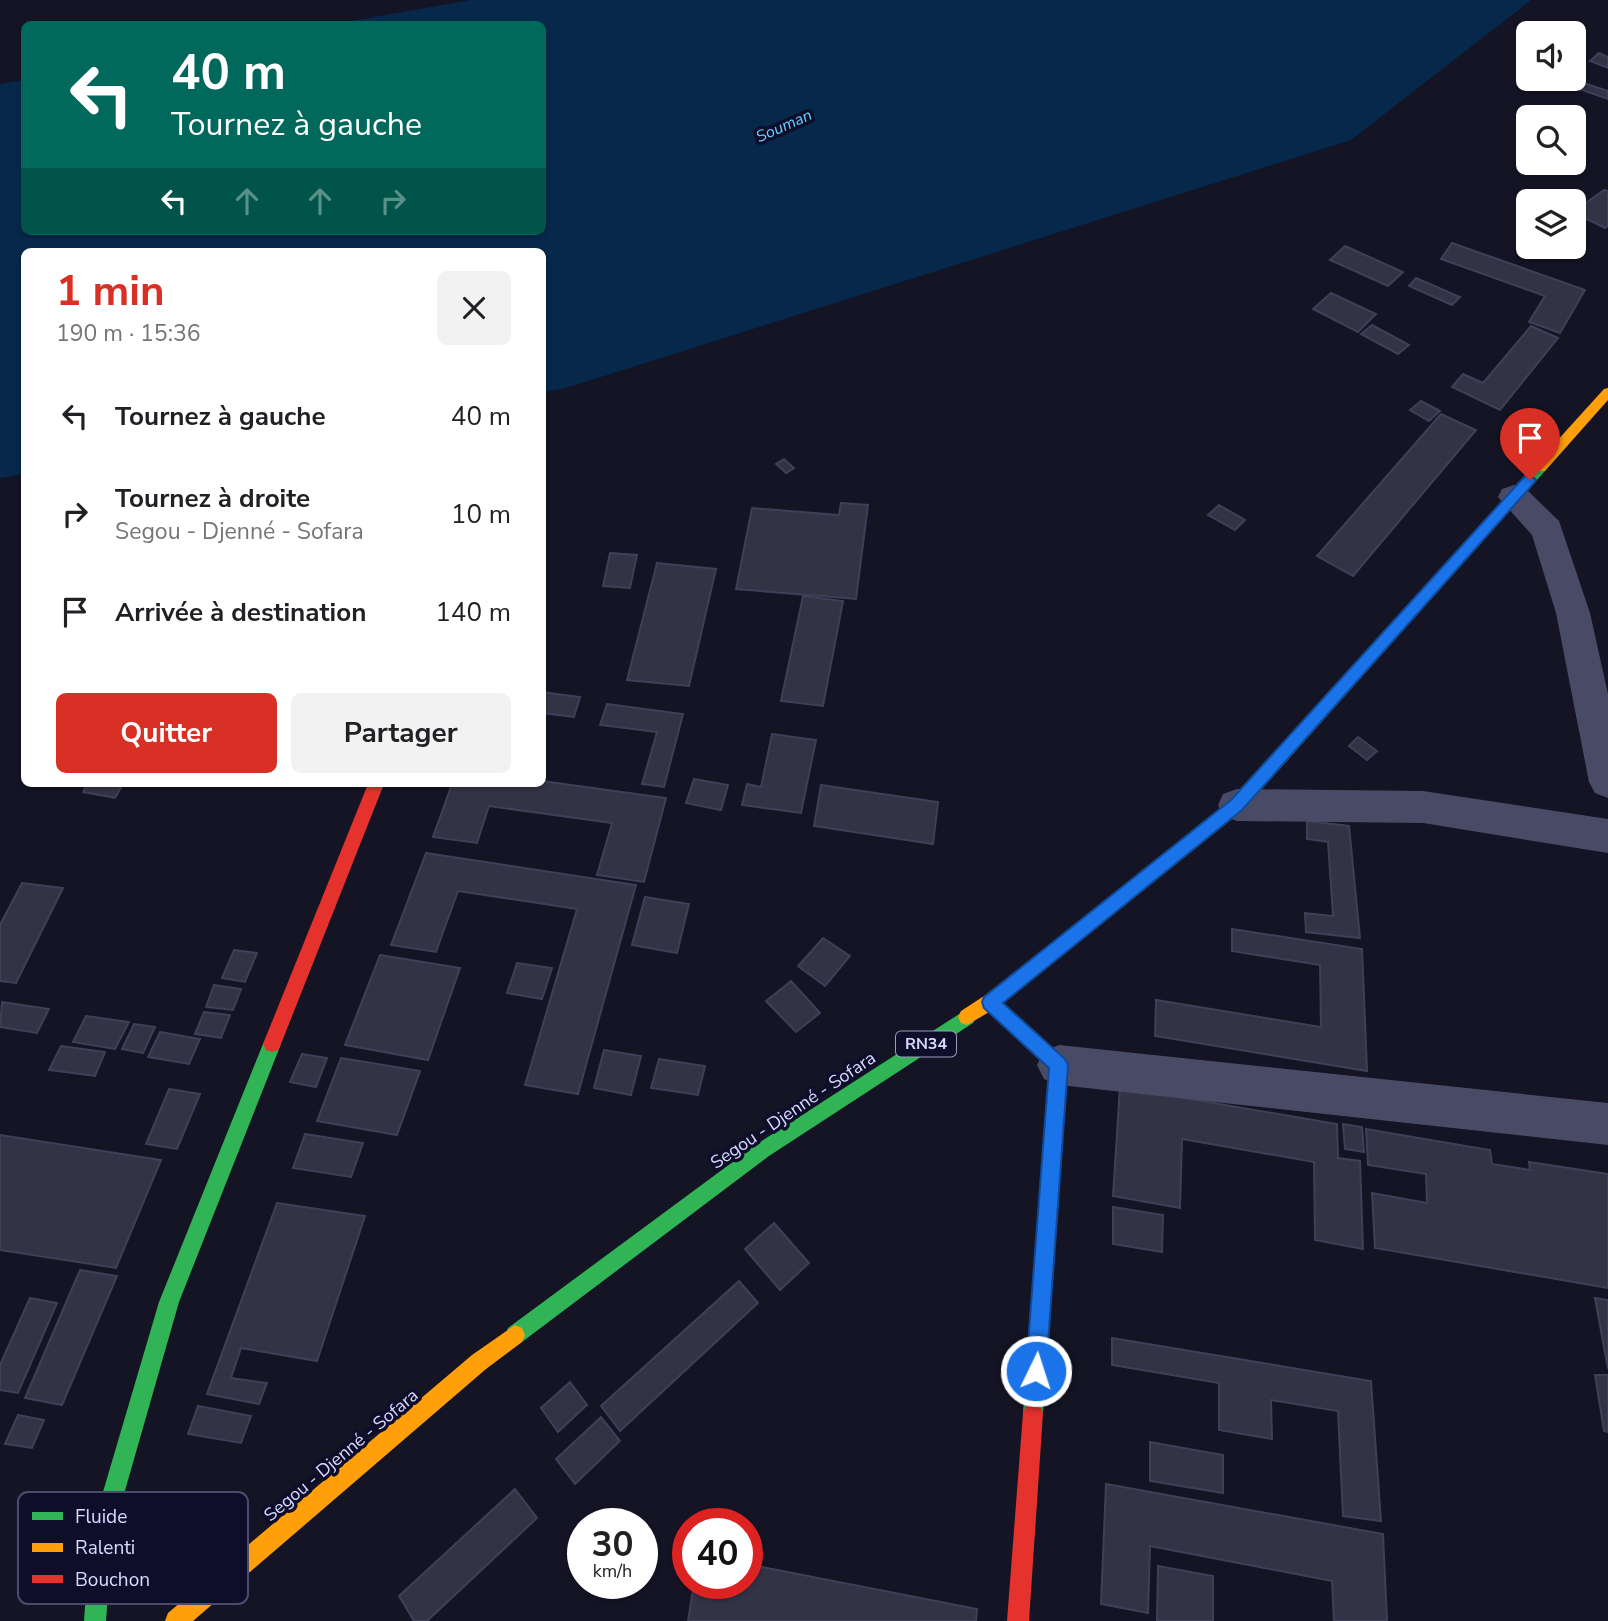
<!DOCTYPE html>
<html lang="fr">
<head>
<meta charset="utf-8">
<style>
	body { margin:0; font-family:"Nunito Sans",sans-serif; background:#f2f2f2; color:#202124; height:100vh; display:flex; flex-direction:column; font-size:26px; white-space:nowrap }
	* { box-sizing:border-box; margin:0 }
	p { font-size:23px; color:#757577 }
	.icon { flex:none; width:38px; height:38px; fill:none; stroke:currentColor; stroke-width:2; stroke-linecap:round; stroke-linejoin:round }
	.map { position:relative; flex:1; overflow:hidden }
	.panel { position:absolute; left:21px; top:248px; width:525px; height:539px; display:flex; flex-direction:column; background:#fff; border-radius:10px; box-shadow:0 2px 5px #0004 }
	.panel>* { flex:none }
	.banner { position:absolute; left:21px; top:21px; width:525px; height:214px; border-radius:10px; box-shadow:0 2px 5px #0004; background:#00695c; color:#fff; overflow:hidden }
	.tools { position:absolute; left:1516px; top:21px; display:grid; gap:14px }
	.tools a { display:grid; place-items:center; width:70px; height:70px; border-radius:10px; background:#fff; box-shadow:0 2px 5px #0004; font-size:35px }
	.speed { position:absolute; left:567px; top:1508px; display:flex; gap:14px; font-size:35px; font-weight:700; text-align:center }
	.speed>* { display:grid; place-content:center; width:91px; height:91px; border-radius:50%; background:#fff; box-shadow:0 2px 5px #0004; line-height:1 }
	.speed small { font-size:18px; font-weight:400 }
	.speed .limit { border:10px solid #d22; background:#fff; color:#111 }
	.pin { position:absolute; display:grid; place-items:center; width:60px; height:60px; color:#fff; margin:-72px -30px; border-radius:50% 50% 50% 0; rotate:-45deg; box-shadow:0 0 7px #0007 }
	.pin .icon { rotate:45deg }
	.me { position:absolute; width:77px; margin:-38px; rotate:4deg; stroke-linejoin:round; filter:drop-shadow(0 0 5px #0008) }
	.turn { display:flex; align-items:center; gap:24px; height:147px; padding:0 35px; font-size:32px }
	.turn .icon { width:91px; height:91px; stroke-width:2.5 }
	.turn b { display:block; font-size:49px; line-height:60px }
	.lanes { display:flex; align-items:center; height:66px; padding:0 35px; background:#0003; justify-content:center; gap:35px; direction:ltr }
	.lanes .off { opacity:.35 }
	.round { display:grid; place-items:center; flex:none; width:74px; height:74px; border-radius:10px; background:#f2f2f2 }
	.summary { display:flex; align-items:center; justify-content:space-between; height:119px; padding:0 35px }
	h1 { font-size:42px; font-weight:700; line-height:52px; color:#d93025 }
	.cta { display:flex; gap:14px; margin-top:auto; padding:14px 35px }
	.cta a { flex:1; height:80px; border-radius:10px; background:#d93025; color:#fff; font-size:28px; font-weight:700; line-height:80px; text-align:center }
	.cta a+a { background:#f2f2f2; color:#202124 }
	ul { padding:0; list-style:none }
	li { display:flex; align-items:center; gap:21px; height:98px; padding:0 35px }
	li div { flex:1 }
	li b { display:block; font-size:26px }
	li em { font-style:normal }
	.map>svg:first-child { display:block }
</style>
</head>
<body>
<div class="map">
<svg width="1608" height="1621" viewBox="0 0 1608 1621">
	<rect width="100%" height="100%" fill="#141425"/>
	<polygon fill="#06284a" points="471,0 1531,0 1351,140 566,388 543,392 542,252 24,252 24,474 0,478 0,84 24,80 24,231 542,231 542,24 334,24"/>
	<g fill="#333346" stroke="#3f3f58" stroke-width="2">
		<polygon points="1599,53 1608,57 1608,68 1590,61"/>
		<polygon points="1584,83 1608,91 1608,99 1579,89"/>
		<polygon points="1604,190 1608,191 1608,226 1605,228 1573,212"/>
		<polygon points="1452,243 1585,290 1560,333 1529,322 1545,296 1441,259"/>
		<polygon points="1345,246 1403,272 1388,286 1330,260"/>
		<polygon points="1416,278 1460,297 1452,305 1409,286"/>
		<polygon points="1331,293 1376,314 1358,332 1313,309"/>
		<polygon points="1372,325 1409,345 1398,354 1361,334"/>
		<polygon points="1531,326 1558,338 1500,410 1452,387 1463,374 1483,383"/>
		<polygon points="1421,401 1440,411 1429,421 1410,410"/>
		<polygon points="1441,414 1476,430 1353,576 1317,556"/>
		<polygon points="784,459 794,468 786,473 776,464"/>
		<polygon points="841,503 868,505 856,599 736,589 752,508 839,515"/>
		<polygon points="1219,505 1245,520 1235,530 1208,515"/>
		<polygon points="610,553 637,555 630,588 603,586"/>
		<polygon points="657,563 716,569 689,686 627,680"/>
		<polygon points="803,596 843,601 823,706 781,701"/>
		<polygon points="542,692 580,697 574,717 542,713"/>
		<polygon points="607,704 683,714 664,787 642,784 657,732 600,725"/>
		<polygon points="772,734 816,740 801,813 742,805 747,784 761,787"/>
		<polygon points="1358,737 1377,751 1367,760 1349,746"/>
		<polygon points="694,779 728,785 721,810 686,803"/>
		<polygon points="542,781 666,798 644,882 597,875 612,823 489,806 477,843 433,837 452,784 542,784"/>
		<polygon points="87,784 123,784 115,798 83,792"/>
		<polygon points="821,785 938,802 933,844 814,826"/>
		<polygon points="1307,821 1349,826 1360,938 1306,932 1305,913 1333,916 1328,842 1307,839"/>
		<polygon points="426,853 636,885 578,1094 525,1085 577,909 458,891 436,952 391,945"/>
		<polygon points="22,883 63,888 16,983 0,981 0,925"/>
		<polygon points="645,897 689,904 677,953 632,945"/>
		<polygon points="1232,929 1362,949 1367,1071 1155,1036 1156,1000 1321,1027 1320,965 1232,951"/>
		<polygon points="823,938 850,956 825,986 798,966"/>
		<polygon points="234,950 257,953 245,982 222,978"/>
		<polygon points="380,955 460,968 428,1060 345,1045"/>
		<polygon points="517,963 552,968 542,999 507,993"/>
		<polygon points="791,981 820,1013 796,1032 766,1001"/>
		<polygon points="214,985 241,989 233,1010 206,1007"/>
		<polygon points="2,1002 49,1009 37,1033 0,1027"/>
		<polygon points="204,1012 230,1015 221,1038 195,1034"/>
		<polygon points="86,1016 129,1022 115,1049 73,1042"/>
		<polygon points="134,1024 155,1027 143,1053 122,1049"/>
		<polygon points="160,1032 200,1039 189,1064 148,1057"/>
		<polygon points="61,1046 105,1052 95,1076 49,1070"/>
		<polygon points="604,1050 641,1056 631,1095 594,1088"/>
		<polygon points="302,1054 327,1058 316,1087 290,1082"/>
		<polygon points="341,1058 420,1071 397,1135 317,1121"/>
		<polygon points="659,1059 705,1066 698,1095 651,1088"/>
		<polygon points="1120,1087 1337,1124 1338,1158 1360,1161 1363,1249 1315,1240 1314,1162 1182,1139 1180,1208 1113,1196"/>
		<polygon points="169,1089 200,1094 177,1149 146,1144"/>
		<polygon points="1343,1124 1362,1127 1364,1152 1345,1149"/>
		<polygon points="1366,1129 1490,1150 1492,1164 1530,1170 1529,1162 1608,1174 1608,1288 1375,1248 1372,1193 1427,1203 1426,1174 1368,1165"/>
		<polygon points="305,1134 363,1143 351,1177 293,1168"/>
		<polygon points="0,1135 161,1160 116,1268 0,1250"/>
		<polygon points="277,1203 365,1216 317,1361 241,1348 231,1378 267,1383 259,1404 207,1394"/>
		<polygon points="1113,1207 1163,1215 1162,1252 1113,1244"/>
		<polygon points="774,1223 809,1263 780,1290 745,1249"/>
		<polygon points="80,1270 117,1276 62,1405 25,1398"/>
		<polygon points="739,1281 758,1303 620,1431 601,1406"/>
		<polygon points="30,1298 57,1303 18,1393 0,1390 0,1365"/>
		<polygon points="1595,1298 1608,1300 1608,1369"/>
		<polygon points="1112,1338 1371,1381 1381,1521 1343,1516 1338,1411 1271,1400 1272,1439 1219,1430 1219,1383 1112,1365"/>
		<polygon points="1595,1375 1608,1375 1608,1432 1604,1431"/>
		<polygon points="570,1382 587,1405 558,1432 541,1408"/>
		<polygon points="198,1406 251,1416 241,1443 188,1434"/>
		<polygon points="18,1415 44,1420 32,1448 5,1444"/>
		<polygon points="601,1417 620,1441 575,1484 556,1459"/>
		<polygon points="1150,1442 1223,1455 1223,1493 1150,1481"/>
		<polygon points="1106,1484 1383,1534 1387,1621 1334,1621 1332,1581 1150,1546 1148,1613 1101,1604"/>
		<polygon points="515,1489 537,1518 427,1621 414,1621 399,1596"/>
		<polygon points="747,1564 977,1609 976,1621 688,1621 694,1584 747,1584"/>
		<polygon points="1158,1566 1213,1576 1213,1621 1157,1621"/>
	</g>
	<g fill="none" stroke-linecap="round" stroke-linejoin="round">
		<g fill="#494b66" fill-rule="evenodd">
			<polygon points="1514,485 1526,489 1559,521 1590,613 1608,694 1608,798 1595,793 1589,782 1556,613 1532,535 1498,497 1502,489"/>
			<polygon points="1237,789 1423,791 1608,819 1608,853 1423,823 1237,821 1223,816 1218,805 1223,794"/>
			<polygon points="1059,1045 1608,1103 1608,1145 1059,1085 1044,1079 1037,1065 1044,1051"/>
		</g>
		<g fill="#30b455" fill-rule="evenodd">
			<polygon points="1540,463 1547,468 1545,471 1244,809 1232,809 1230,804 1232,799 1535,465"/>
			<polygon points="990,994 996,996 1065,1059 1068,1065 1043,1413 1040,1420 1033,1423 1026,1420 1023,1413 1050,1068 984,1008 981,1002 984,996"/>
			<polygon points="967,1009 973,1011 976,1017 973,1023 769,1156 522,1342 515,1345 508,1342 505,1335 508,1328 757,1144"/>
			<polygon points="272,1036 278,1038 281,1044 179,1302 112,1536 106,1621 84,1621 90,1536 159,1302 263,1044 266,1038"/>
		</g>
		<g fill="#ff9f0a" fill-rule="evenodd">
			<polygon points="1608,388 1608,400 1545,471 1535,471 1535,465 1604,389"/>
			<polygon points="1238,797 1244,799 1246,804 1244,809 996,1008 967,1025 961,1023 958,1017 961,1011 984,996"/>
			<polygon points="515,1325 522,1328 525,1335 522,1342 486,1369 193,1621 165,1621 168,1613 472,1355"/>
		</g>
		<g fill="#e5322d" fill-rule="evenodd">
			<polygon points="368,784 384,784 281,1044 278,1050 272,1052 266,1050 263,1044"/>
			<polygon points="1033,1403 1040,1406 1043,1413 1029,1621 1007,1621 1023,1413 1026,1406"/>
		</g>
	</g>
	<polygon fill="#1a73e8" stroke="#114b97" stroke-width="2" points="1530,475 1536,480 1534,483 1242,810 1003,1003 1065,1059 1068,1065 1046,1371 1043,1378 1036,1381 1029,1378 1026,1371 1049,1068 984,1008 982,1002 984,997 1231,800 1525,476"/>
	<g text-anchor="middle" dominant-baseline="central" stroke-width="7" stroke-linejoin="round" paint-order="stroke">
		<g font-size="16" font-style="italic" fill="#66cfff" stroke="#0e0e2b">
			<text transform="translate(784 126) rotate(-24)">Souman</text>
		</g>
		<rect fill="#0e0e2b" stroke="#9b9dbf" stroke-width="2" x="896" y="1031.5" width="60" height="25" rx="5"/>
		<g font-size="16" font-weight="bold" fill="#d8daff">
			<text x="926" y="1044">RN34</text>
		</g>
		<g font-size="18" fill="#d8daff" stroke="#0e0e2b">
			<text transform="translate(793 1110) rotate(-34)">Segou - Djenné - Sofara</text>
			<text transform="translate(341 1455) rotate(-40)">Segou - Djenné - Sofara</text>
		</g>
	</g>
	<rect x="18" y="1492" width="230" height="112" rx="10" fill="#0e0e2b" stroke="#4b4b6b" stroke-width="2"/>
	<rect x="32" y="1512" width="31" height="8" fill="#30b455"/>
	<rect x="32" y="1543" width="31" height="9" fill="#ff9f0a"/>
	<rect x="32" y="1575" width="31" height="8" fill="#e5322d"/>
	<g font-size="19" fill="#d8daff">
		<text x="75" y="1523">Fluide</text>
		<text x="75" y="1554">Ralenti</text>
		<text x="75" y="1586">Bouchon</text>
	</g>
</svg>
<div class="tools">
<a><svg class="icon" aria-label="sound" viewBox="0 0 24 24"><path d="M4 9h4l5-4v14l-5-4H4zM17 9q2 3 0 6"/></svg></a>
<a><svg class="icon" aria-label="search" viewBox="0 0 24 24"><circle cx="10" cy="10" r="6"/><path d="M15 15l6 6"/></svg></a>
<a><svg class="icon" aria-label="layers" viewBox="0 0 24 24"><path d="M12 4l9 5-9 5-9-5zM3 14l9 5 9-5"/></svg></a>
</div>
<div class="speed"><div>30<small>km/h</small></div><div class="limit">40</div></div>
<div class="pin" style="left:1530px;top:480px;background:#d93025"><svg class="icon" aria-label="arrive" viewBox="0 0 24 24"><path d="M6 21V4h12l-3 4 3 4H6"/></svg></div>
<svg class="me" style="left:1036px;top:1371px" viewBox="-20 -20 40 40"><circle r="17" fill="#1a73e8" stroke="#fff" stroke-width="3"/><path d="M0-11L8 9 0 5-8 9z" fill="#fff"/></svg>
<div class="banner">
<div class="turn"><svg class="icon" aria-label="left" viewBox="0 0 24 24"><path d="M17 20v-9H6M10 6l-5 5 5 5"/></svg><div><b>40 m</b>Tournez à gauche</div></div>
<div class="lanes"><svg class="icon" aria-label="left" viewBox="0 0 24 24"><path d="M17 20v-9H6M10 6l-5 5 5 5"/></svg><svg class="icon off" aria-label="ahead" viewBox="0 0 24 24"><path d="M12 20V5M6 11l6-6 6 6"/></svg><svg class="icon off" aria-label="ahead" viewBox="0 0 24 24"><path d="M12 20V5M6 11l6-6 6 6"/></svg><svg class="icon off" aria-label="right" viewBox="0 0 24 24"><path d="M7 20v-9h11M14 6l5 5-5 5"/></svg></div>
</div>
<section class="panel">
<div class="summary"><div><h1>1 min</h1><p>190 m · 15:36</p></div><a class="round"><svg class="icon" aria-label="close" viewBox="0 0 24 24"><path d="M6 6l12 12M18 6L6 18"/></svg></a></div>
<ul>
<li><svg class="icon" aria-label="left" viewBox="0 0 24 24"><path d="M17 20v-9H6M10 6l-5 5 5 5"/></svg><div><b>Tournez à gauche</b></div><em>40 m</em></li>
<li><svg class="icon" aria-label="right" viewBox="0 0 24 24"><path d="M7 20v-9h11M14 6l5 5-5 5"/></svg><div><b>Tournez à droite</b><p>Segou - Djenné - Sofara</p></div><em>10 m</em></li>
<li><svg class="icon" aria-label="arrive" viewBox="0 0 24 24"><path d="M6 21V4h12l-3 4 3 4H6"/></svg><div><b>Arrivée à destination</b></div><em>140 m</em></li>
</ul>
<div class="cta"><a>Quitter</a><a>Partager</a></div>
</section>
</div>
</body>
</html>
